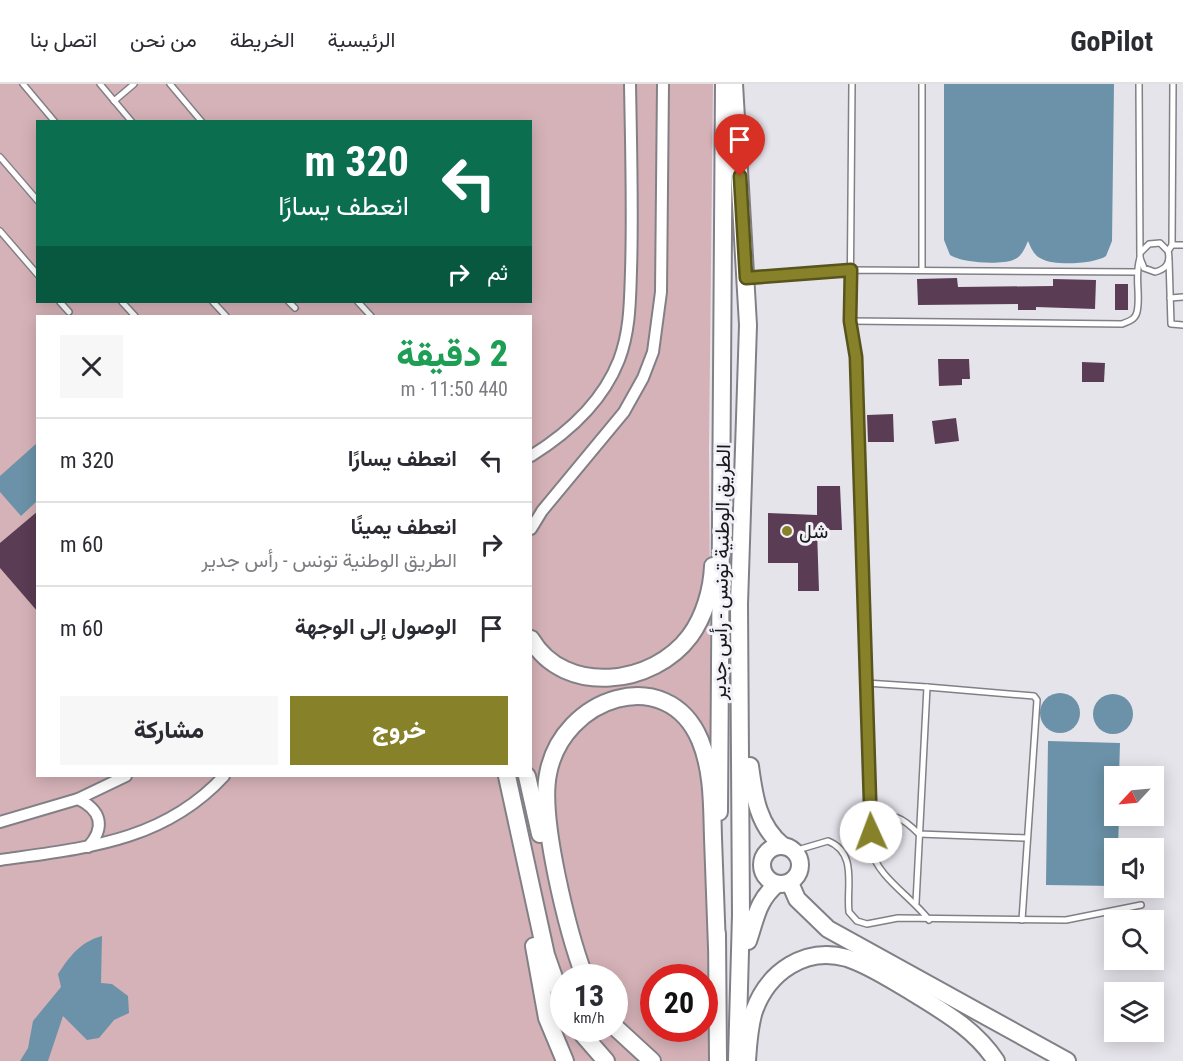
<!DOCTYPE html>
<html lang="ar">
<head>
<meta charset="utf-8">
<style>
	body { margin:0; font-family:"Roboto Condensed",Vazirmatn,sans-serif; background:#f7f7f7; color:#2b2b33; direction:rtl; height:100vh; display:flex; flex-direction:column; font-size:22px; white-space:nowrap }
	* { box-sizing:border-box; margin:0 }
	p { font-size:20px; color:#7c7c81 }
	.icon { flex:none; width:33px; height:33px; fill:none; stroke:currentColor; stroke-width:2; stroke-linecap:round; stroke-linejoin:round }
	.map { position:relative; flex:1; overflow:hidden; direction:ltr }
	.sheet { position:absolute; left:36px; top:231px; width:496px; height:462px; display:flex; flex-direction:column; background:#fff; border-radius:0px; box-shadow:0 3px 15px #0003; direction:rtl }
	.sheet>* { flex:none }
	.top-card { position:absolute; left:36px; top:36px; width:496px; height:183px; border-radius:0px; box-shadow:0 3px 15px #0003; direction:rtl; background:#0b6e4f; color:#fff; overflow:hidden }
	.needle { width:39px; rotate:244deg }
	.controls { position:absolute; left:1104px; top:682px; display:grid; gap:12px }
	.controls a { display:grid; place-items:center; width:60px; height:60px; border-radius:0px; background:#fff; box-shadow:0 3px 15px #0003; font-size:30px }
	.speed { position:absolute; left:550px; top:880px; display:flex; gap:12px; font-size:30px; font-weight:700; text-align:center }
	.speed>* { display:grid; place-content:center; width:78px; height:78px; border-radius:50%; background:#fff; box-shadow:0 3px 15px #0003; line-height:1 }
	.speed small { font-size:15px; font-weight:400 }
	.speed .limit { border:9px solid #d22; background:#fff; color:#111 }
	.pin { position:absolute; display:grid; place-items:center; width:51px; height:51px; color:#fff; margin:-62px -26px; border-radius:50% 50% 50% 0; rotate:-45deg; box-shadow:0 0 6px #0007 }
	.pin .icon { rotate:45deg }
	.me { position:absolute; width:66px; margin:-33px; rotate:358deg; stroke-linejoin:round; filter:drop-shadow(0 0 4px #0008) }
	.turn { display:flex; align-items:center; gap:21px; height:126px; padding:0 24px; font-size:27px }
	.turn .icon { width:78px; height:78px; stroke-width:2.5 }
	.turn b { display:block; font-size:42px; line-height:51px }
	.then { display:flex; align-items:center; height:57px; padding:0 24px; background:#0003; gap:12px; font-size:22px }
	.round { display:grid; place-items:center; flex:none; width:63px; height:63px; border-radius:0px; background:#f7f7f7 }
	.summary { display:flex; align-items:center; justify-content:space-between; height:102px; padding:0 24px }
	h1 { font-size:36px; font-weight:800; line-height:45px; color:#1e9e55 }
	.cta { display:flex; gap:12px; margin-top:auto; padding:12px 24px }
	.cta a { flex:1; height:69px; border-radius:0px; background:#87822a; color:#fff; font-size:24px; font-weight:800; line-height:69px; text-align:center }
	.cta a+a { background:#f7f7f7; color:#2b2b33 }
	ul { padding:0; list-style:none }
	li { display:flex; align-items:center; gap:18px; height:84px; padding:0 24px; border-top:2px solid #e1e1e2 }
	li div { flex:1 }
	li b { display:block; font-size:22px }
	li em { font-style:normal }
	header { display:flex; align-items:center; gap:36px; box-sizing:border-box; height:84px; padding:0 30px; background:#fff; border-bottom:2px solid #e1e1e2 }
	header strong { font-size:28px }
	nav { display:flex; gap:33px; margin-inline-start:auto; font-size:21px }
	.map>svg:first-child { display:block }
</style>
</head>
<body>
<header>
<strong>GoPilot</strong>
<nav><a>الرئيسية</a><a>الخريطة</a><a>من نحن</a><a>اتصل بنا</a></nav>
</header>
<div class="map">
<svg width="1183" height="977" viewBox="0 0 1183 977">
	<rect width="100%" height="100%" fill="#e6e4eb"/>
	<path fill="#d5b2b8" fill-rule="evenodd" d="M0 0H713L709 365 713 977H0ZM38 38H531V218H38ZM38 232H531V692H38ZM564 894H615V945H564ZM654 894H705V945H654Z"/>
	<g fill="#6b92a8">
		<path d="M944 0H1114L1112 157 1106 172C1095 180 1054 182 1042 175 1034 172 1031 164 1028 157 1025 164 1022 173 1013 176 1000 181 962 179 950 171L944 156Z"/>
		<polygon points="37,359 37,417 21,432 0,408 0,392"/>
		<circle cx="1060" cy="629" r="20"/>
		<circle cx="1113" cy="630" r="20"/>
		<polygon points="1048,657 1120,659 1119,693 1114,693 1114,732 1119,732 1118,765 1114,765 1114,802 1046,801"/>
		<path d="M102 852 101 899 112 900 128 912 129 929 114 936 99 954 87 956 63 932 48 977H20L28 964 33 937 61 903 58 890C70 872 80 858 102 852Z"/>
	</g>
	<g fill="#5a3c54">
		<polygon points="957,194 958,203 1053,202 1053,195 1096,196 1095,225 1036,223 1036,226 1018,226 1018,220 918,221 917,195"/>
		<rect x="1115" y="200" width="13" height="26"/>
		<polygon points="938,275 969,275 970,295 962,295 962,301 939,302"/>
		<polygon points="1082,278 1105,279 1104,298 1082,298"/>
		<polygon points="893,330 894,358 868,358 867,331"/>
		<polygon points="956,334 959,357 935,360 932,337"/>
		<polygon points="817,402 840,402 842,446 817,446 819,507 798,507 798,479 768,479 768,429 817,431"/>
		<polygon points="38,427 38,528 0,484 0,459"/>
	</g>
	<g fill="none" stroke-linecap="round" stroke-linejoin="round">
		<g stroke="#828086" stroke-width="8">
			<g id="service">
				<polyline points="23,0 55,38"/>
				<polyline points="100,0 132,38"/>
				<polyline points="170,0 202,38"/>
				<path d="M852 0 850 237 856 273 871 765C877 793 912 813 929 836"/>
				<path d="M1139 0 1140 174 1144 184 1155 188C1166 185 1171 179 1168 167L1160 159 1149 160 1141 168"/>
				<polyline points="114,17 134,0"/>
				<polyline points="0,73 38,117"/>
				<polyline points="0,147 38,191"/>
				<polyline points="1172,161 1183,161"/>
				<polyline points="1168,167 1172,161 1173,0"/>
				<polyline points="1169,176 1171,240 1183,241"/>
				<polyline points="922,186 922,0"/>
				<polyline points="748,194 851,186 1136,188"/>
				<polyline points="1170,214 1183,213"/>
				<polyline points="60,218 69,228"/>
				<polyline points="122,218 135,232"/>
				<polyline points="213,218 226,232"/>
				<polyline points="289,218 295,224"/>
				<polyline points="358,218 371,232"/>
				<path d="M850 237 1122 240C1129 237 1135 236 1137 228 1141 211 1134 193 1140 174"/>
				<polyline points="866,599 927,603"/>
				<path d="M870 731C896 731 901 732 919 750L1026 754"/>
				<path d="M794 767 828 757C858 769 846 803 849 828L857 837 867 840 898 834 1066 836 1141 821"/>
				<polyline points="916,819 927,603 1034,612 1037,616 1022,836"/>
			</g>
		</g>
		<g stroke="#828086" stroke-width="14">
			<g id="minor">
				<path d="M531 372C568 349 603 317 619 276 630 247 630 218 631 187 633 124 631 62 630 0"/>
				<polyline points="531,445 542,427 624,328 643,294 653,268 661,208 663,0"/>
				<path d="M78 715C101 726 106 743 88 763"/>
				<polyline points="0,738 78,715 126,692"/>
				<path d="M0 776C85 764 163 758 224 692"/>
			</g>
		</g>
		<g stroke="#828086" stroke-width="20">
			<g id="primary">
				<polyline points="734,0 748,241 739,520 741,831 737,977"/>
				<path d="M531 555C565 613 654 601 690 552 704 533 712 506 713 482"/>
				<path d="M750 682C754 712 758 742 783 762"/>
				<polyline points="719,728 724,1"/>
				<polyline points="717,850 718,977"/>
				<path d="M748 857C756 834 757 817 777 800"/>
			</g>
		</g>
		<g stroke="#828086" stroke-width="20">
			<g id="trunk">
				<polyline points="507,692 546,871 564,922"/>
				<polyline points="527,692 540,750"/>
				<circle cx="781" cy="781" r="19"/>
				<polyline points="790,799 797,815 828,845 1067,977"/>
				<polyline points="534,862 547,934 565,977"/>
				<path d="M585 894C568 849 539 735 548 690 562 613 667 578 700 656 713 687 712 722 713 754 714 791 716 827 717 864"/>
				<polyline points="615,943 652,977"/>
				<polyline points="578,945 606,977"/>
				<path d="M747 977C748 961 749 943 754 927 768 888 805 862 847 874 871 882 891 896 912 908 944 928 975 945 996 977"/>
			</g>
		</g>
		<use href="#service" stroke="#fff" stroke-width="5"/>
		<use href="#minor" stroke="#fff" stroke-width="10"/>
		<use href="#primary" stroke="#fff" stroke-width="16"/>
		<use href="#trunk" stroke="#fff" stroke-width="16"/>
	</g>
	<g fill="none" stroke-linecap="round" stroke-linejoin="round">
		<g stroke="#58541b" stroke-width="15">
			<polyline id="route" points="740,92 746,194 851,186 850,237 856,273 871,748"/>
		</g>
		<use href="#route" stroke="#87822a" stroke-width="10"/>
	</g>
	<circle fill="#87822a" stroke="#f3f1f8" stroke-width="2" cx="787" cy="447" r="6"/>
	<g text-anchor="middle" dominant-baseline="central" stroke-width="6" stroke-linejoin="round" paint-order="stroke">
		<g font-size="20" fill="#18171a" stroke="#f3f1f8" text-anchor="start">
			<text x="799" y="447">شل</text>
		</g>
		<g font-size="20" fill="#18171a" stroke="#f3f1f8">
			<text transform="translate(721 488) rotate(-89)">الطريق الوطنية تونس - رأس جدير</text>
		</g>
	</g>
</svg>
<div class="controls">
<a><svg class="needle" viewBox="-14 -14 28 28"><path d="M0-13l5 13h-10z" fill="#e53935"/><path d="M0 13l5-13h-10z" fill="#7c7c81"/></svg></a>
<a><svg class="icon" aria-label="sound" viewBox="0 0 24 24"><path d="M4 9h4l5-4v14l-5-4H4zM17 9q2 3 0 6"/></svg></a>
<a><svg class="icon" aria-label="search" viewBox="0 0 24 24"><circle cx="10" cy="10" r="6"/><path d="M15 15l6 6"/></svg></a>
<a><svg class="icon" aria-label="layers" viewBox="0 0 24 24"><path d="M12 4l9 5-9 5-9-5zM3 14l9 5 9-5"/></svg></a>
</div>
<div class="speed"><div>13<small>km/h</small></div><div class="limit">20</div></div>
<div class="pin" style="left:740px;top:92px;background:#d93025"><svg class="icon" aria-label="arrive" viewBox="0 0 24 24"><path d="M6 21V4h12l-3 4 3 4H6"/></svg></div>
<svg class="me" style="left:871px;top:748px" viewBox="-20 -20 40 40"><circle r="19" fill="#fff"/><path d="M0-13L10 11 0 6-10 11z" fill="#87822a"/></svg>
<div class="top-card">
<div class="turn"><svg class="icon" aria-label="left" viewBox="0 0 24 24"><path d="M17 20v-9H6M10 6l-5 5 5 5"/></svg><div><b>320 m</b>انعطف يسارًا</div></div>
<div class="then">ثم<svg class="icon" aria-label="right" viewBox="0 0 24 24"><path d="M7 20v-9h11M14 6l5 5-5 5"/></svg></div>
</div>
<section class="sheet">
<div class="summary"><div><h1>2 دقيقة</h1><p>440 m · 11:50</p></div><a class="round"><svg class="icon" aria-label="close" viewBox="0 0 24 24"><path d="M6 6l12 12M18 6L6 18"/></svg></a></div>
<ul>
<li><svg class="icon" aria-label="left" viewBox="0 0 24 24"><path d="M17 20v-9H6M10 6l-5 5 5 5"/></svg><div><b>انعطف يسارًا</b></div><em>320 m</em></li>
<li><svg class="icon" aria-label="right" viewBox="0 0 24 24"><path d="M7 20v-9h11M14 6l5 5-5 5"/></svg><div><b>انعطف يمينًا</b><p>الطريق الوطنية تونس - رأس جدير</p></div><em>60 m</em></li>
<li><svg class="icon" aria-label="arrive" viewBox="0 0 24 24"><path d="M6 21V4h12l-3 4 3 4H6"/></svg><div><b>الوصول إلى الوجهة</b></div><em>60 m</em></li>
</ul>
<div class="cta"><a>خروج</a><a>مشاركة</a></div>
</section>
</div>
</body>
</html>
